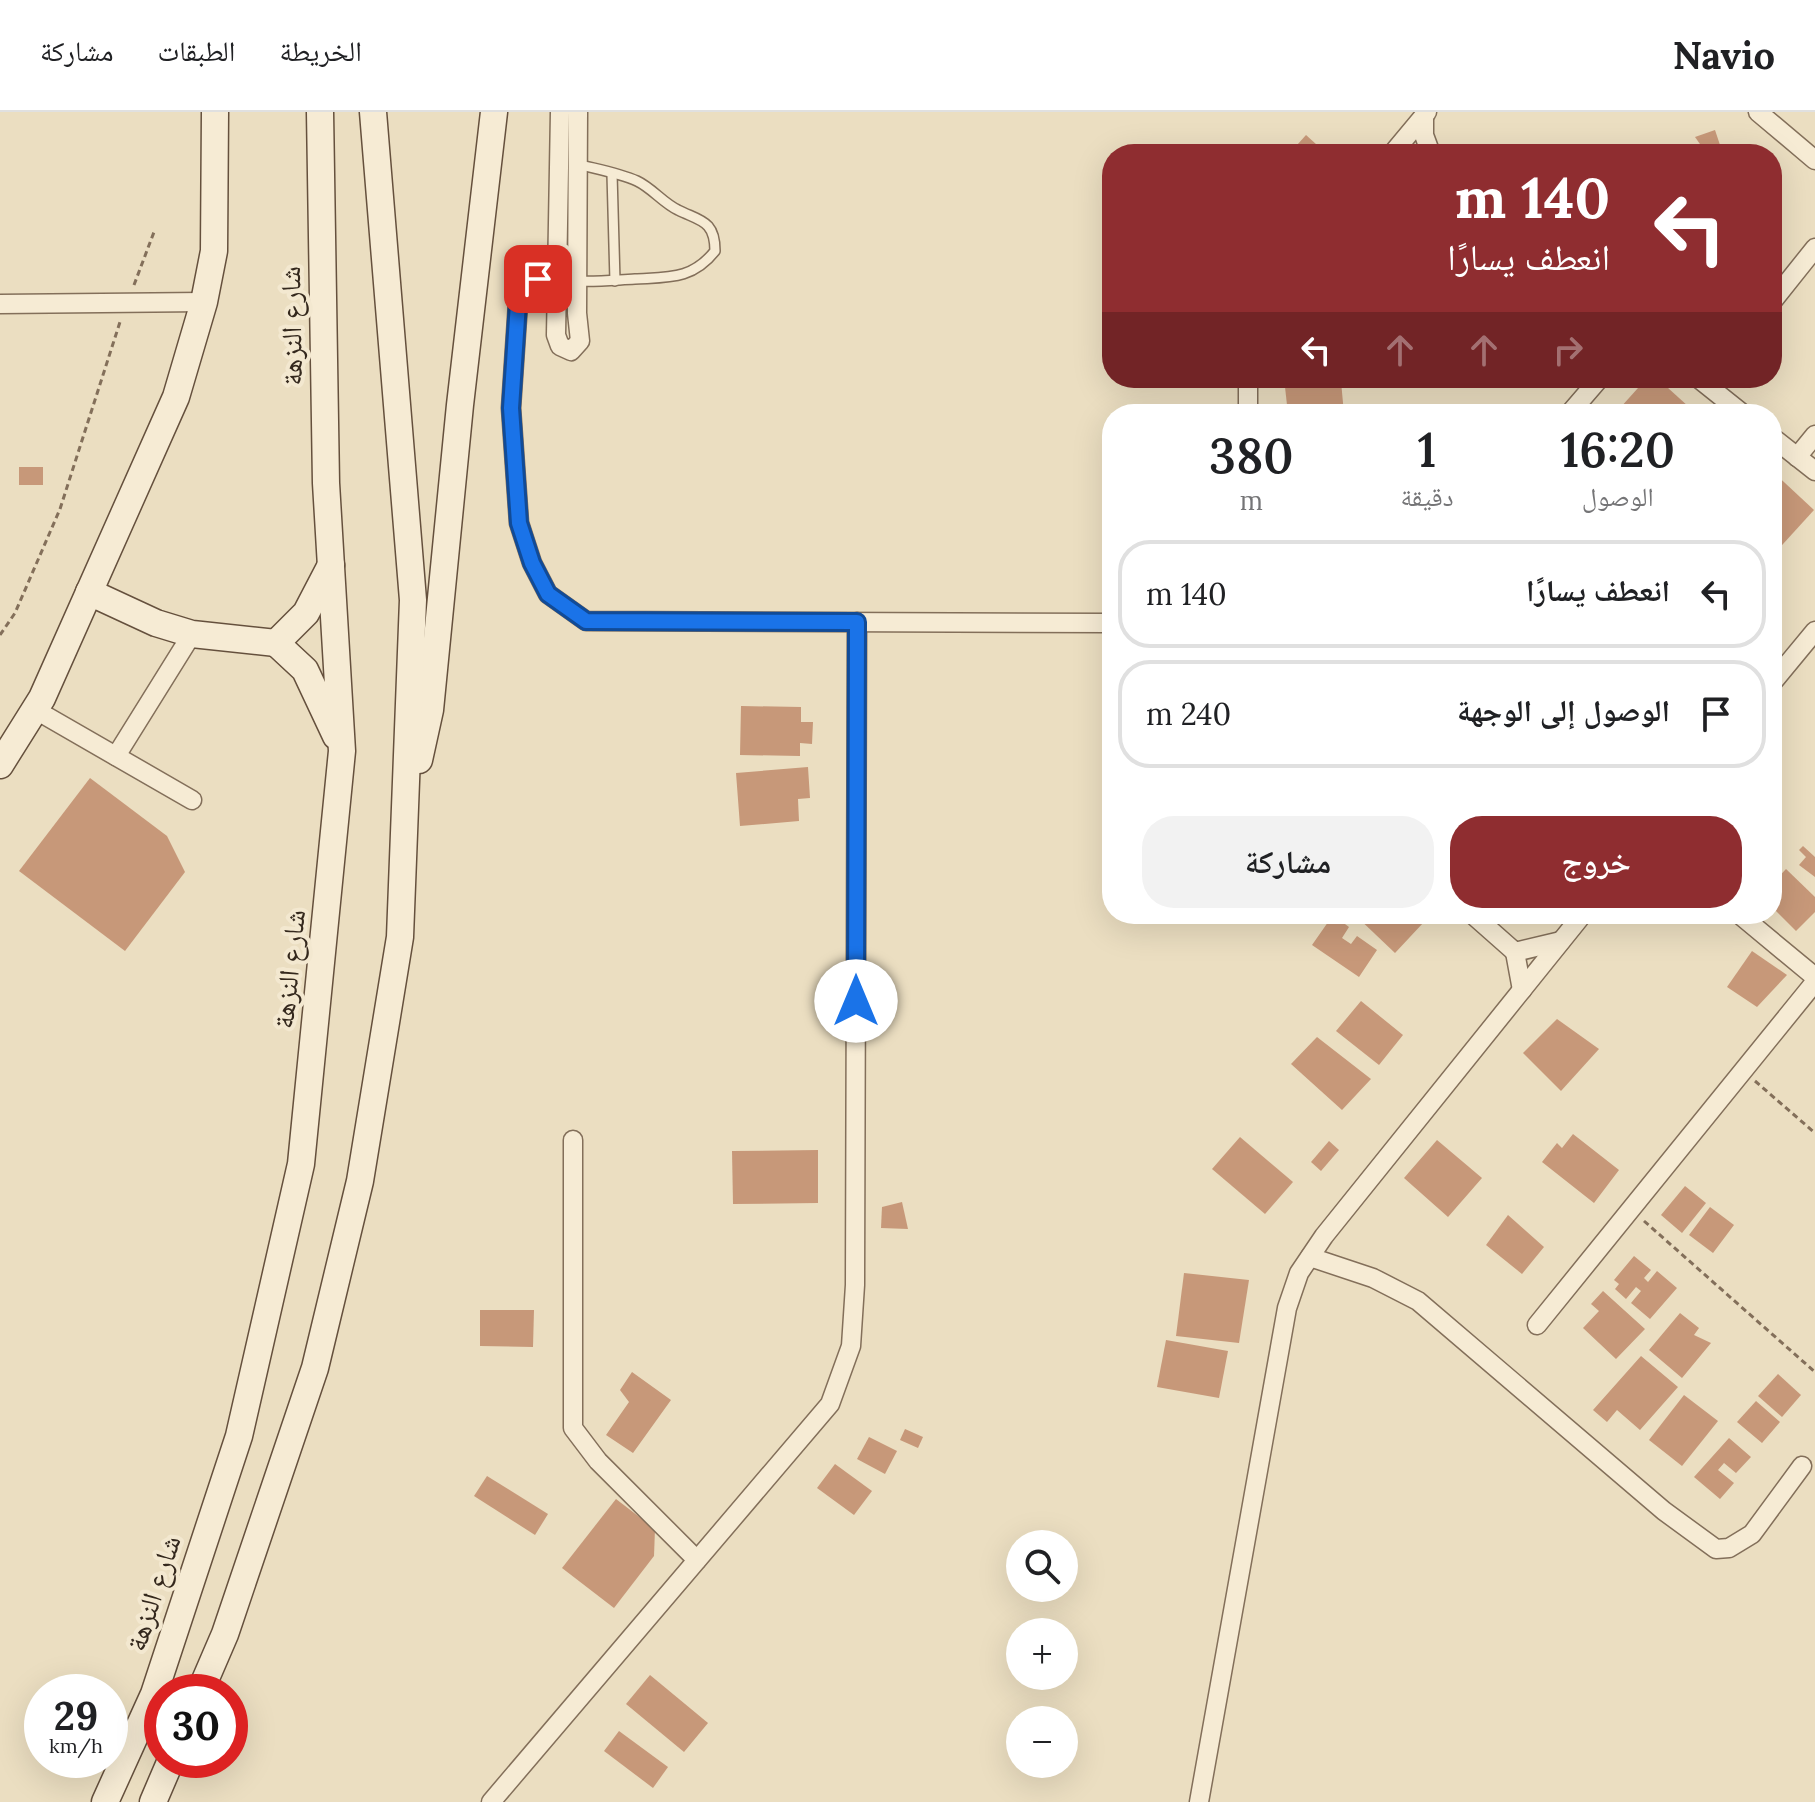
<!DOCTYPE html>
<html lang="ar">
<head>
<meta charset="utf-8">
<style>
	body { margin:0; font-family:Lora,"Noto Naskh Arabic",serif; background:#f2f2f2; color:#202124; direction:rtl; height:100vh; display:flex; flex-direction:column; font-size:30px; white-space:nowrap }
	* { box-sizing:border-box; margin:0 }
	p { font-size:26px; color:#757577 }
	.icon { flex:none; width:44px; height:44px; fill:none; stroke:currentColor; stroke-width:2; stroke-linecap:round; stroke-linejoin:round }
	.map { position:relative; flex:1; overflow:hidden; direction:ltr }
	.sheet { position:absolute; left:1102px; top:292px; width:680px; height:520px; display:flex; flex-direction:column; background:#fff; border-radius:32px; box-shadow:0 8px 32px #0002; direction:rtl }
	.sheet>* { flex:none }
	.hud { position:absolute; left:1102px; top:32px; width:680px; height:244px; border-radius:32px; box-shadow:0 8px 32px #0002; direction:rtl; background:#8f2d30; color:#fff; overflow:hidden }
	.tools { position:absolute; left:1006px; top:1418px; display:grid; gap:16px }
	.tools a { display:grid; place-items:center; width:72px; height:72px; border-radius:50%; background:#fff; box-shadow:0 8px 32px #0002; font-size:40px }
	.speed { position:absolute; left:24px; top:1562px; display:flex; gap:16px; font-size:40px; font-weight:700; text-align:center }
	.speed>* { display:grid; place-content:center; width:104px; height:104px; border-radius:50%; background:#fff; box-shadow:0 8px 32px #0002; line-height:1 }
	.speed small { font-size:20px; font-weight:400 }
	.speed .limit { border:12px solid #d22; background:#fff; color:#111 }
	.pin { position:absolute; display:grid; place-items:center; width:68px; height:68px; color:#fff; margin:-34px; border-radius:16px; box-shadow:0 4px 12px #0006 }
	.me { position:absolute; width:88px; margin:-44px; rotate:0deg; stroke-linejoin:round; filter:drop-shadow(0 0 6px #0008) }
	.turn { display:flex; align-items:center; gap:28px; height:168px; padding:0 40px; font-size:36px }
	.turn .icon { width:104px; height:104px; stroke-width:2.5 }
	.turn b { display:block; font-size:56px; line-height:68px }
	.lanes { display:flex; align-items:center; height:76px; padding:0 40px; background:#0003; justify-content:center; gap:40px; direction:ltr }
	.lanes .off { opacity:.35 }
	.eta { display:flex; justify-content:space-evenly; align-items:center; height:136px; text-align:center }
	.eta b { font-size:48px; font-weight:600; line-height:56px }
	.cta { display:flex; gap:16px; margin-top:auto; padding:16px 40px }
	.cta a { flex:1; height:92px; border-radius:32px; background:#8f2d30; color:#fff; font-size:32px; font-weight:600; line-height:92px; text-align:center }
	.cta a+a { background:#f2f2f2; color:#202124 }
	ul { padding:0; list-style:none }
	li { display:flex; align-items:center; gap:24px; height:108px; margin:0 16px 12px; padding:0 24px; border:4px solid #e0e0e0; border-radius:32px }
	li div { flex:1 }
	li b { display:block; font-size:30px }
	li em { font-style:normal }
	header { display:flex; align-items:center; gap:48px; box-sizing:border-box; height:112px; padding:0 40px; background:#fff; border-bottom:2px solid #e0e0e0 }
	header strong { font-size:38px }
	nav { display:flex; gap:44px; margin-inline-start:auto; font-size:28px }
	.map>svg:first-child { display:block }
</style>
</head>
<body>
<header>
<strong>Navio</strong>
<nav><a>الخريطة</a><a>الطبقات</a><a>مشاركة</a></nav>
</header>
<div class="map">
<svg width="1815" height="1690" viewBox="0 0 1815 1690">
	<rect width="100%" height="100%" fill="#ebdec1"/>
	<g fill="#c79879">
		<polygon points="1715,18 1723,42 1707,42 1695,25"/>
		<polygon points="1306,23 1327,42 1289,42"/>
		<polygon points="1647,266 1657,266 1689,295 1683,302 1626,302 1620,296"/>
		<polygon points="1341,269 1344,302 1288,302 1285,275"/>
		<rect x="19" y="355" width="24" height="18"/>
		<polygon points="1772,359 1814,398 1772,444"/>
		<polygon points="741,594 801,595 801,610 813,610 812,632 800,631 800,644 740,643"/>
		<polygon points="808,655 810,686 798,687 799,709 740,714 736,661"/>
		<polygon points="90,666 167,724 185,760 125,839 19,759"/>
		<polygon points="1803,734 1815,745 1815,765 1799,753 1806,745 1799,738"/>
		<polygon points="1786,757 1815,785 1815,800 1796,819 1772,795 1772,772"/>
		<polygon points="1354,802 1416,802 1424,810 1395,841"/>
		<polygon points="1333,803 1349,815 1342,826 1351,832 1357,824 1377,838 1359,865 1312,833"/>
		<polygon points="1752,839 1787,863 1757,895 1727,875"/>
		<polygon points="1361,889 1403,923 1379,953 1336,919"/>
		<polygon points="1557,907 1599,937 1561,979 1523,941"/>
		<polygon points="1317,925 1371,967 1342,998 1291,952"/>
		<polygon points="1573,1022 1619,1058 1594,1091 1542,1050 1557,1031 1562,1036"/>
		<polygon points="1240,1025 1293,1070 1265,1102 1212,1057"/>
		<polygon points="1437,1028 1482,1066 1448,1105 1404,1066"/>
		<polygon points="1329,1029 1339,1038 1321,1059 1311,1050"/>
		<polygon points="818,1038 818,1091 733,1092 732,1039"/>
		<polygon points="1685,1074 1706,1091 1682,1121 1661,1103"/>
		<polygon points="902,1090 908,1117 881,1116 882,1095"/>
		<polygon points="1710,1095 1734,1113 1713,1141 1689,1123"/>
		<polygon points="1508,1103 1544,1135 1522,1162 1486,1133"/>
		<polygon points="1634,1144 1651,1158 1644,1166 1648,1170 1657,1159 1677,1176 1650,1207 1631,1191 1641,1179 1636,1175 1626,1187 1615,1177 1619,1172 1614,1168"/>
		<polygon points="1184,1161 1249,1168 1239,1231 1176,1224"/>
		<polygon points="1603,1179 1645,1217 1616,1247 1583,1216 1599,1199 1591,1192"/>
		<polygon points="480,1198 534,1198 533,1235 480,1234"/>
		<polygon points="1680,1201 1699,1216 1694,1223 1711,1231 1682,1266 1649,1238"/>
		<polygon points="1166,1228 1228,1239 1219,1286 1157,1275"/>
		<polygon points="1641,1244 1678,1275 1640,1318 1617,1298 1607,1310 1593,1298"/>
		<polygon points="632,1260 671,1288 633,1341 606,1323 629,1290 620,1278"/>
		<polygon points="1778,1262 1801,1283 1782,1305 1758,1284"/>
		<polygon points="1684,1283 1718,1309 1682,1354 1649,1328"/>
		<polygon points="1756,1289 1780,1310 1762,1331 1737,1310"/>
		<polygon points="905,1317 923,1325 918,1336 900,1328"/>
		<polygon points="869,1325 897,1339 885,1362 857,1347"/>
		<polygon points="1729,1326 1751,1345 1736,1361 1724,1351 1718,1358 1734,1371 1720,1387 1694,1365"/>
		<polygon points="835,1352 872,1379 854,1403 817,1376"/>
		<polygon points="487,1364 548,1402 535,1423 474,1384"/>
		<polygon points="616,1387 655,1417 654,1444 614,1496 562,1456"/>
		<polygon points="650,1563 708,1611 684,1640 626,1592"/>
		<polygon points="619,1619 668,1655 653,1676 604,1639"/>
	</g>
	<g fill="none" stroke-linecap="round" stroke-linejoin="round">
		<g stroke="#836f5a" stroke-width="12">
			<g id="lane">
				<polyline points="612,62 615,169"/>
				<path d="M565 137 569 157 577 169C597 170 615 168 635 167 668 165 692 168 715 139 715 108 700 109 678 98 663 91 652 76 637 69 619 61 596 57 577 52"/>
			</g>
		</g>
		<g stroke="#836f5a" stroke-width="21">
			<g id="street">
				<polyline points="560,0 556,223 560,234 571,239 580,229 577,201 578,0"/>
				<polyline points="1758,0 1815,48"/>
				<polyline points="1424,3 1424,23 1431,42"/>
				<polyline points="1392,42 1427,0"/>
				<polyline points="558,143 518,191 511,296 519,411 532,451 548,482 586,509 1112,511"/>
				<polyline points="1772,190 1815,136"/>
				<polyline points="0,192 204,190"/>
				<polyline points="1248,266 1248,302"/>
				<polyline points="1698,266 1743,302"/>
				<polyline points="1569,302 1600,266"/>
				<polyline points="1772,325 1815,359"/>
				<polyline points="1797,345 1815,323"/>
				<polyline points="1772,571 1815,519"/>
				<polyline points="34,597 192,688"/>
				<polyline points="116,644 192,522"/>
				<polyline points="1472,802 1515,840 1561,829"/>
				<polyline points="1739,802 1815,865"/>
				<polyline points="1515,840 1522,878"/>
				<polyline points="573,1028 573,1316 598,1349 697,1448"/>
				<polyline points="1310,1145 1373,1166 1418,1189 1664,1399 1716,1437 1729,1436 1752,1422 1802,1354"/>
				<polyline points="1537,1213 1815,870"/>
				<polyline points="491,1690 830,1292 851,1234 855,1173 857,510"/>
				<polyline points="1199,1690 1287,1196 1299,1161 1324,1124 1583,802"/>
			</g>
		</g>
		<g stroke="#65503d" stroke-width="29">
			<g id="secondary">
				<polyline points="331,453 306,501 276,531 305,558 336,624"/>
				<polyline points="89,480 156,511 192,522 276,531"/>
				<polyline points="419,648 430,598 460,293 494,0"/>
				<polyline points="0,653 42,586 176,285 204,190 214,139 215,0"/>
				<polyline points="200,1580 225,1522 315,1256 360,1069 400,825 413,488 373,0"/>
				<polyline points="105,1690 154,1582 239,1324 301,1052 342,639 326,371 320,0"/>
				<polyline points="153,1690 171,1648"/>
			</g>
		</g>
		<g stroke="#836f5a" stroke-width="3" stroke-dasharray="6 4" stroke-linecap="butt">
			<polyline points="134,173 154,120"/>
			<polyline points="0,523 15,501 60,397 120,210"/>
			<polyline points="1755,969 1815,1021"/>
			<polyline points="1644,1109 1815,1260"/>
		</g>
		<use href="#lane" stroke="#f6ebd4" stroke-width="9"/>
		<use href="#street" stroke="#f6ebd4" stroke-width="18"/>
		<use href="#secondary" stroke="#f6ebd4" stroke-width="26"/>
	</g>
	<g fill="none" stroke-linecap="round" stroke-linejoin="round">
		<g stroke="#114b97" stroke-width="20">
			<polyline id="route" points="538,167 518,191 511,296 519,411 532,451 548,482 586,509 857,510 856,889"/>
		</g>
		<use href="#route" stroke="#1a73e8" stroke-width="14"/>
	</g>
	<g text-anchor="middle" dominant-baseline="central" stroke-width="8" stroke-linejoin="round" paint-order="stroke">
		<g font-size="28" fill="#34281d" stroke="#f3e8d0">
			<text transform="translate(291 214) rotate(-91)">شارع النزهة</text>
			<text transform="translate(289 857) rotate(-84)">شارع النزهة</text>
			<text transform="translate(153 1481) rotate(-72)">شارع النزهة</text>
		</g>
	</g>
</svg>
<div class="tools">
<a><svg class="icon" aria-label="search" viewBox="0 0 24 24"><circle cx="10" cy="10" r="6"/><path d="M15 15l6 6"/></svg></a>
<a>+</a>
<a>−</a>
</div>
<div class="speed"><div>29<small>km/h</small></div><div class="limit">30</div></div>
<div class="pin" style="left:538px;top:167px;background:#d93025"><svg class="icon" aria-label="arrive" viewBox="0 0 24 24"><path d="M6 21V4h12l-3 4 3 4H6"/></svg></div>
<svg class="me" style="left:856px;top:889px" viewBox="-20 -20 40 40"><circle r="19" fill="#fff"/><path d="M0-13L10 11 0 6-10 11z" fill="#1a73e8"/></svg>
<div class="hud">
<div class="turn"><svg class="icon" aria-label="left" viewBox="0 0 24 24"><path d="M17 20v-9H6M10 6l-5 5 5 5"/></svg><div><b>140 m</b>انعطف يسارًا</div></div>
<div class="lanes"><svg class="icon" aria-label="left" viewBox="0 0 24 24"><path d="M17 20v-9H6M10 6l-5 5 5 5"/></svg><svg class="icon off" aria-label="ahead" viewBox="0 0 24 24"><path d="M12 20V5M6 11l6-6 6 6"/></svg><svg class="icon off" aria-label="ahead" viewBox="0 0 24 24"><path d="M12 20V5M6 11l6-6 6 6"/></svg><svg class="icon off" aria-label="right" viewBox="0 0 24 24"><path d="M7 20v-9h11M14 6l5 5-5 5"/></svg></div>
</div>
<section class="sheet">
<div class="eta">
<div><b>16:20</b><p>الوصول</p></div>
<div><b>1</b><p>دقيقة</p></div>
<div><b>380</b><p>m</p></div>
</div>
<ul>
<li><svg class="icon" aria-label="left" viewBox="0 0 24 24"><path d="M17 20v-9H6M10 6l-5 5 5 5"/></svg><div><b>انعطف يسارًا</b></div><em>140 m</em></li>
<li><svg class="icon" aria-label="arrive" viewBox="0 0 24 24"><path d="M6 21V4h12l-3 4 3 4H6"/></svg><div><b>الوصول إلى الوجهة</b></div><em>240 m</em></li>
</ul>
<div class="cta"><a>خروج</a><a>مشاركة</a></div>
</section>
</div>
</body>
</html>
